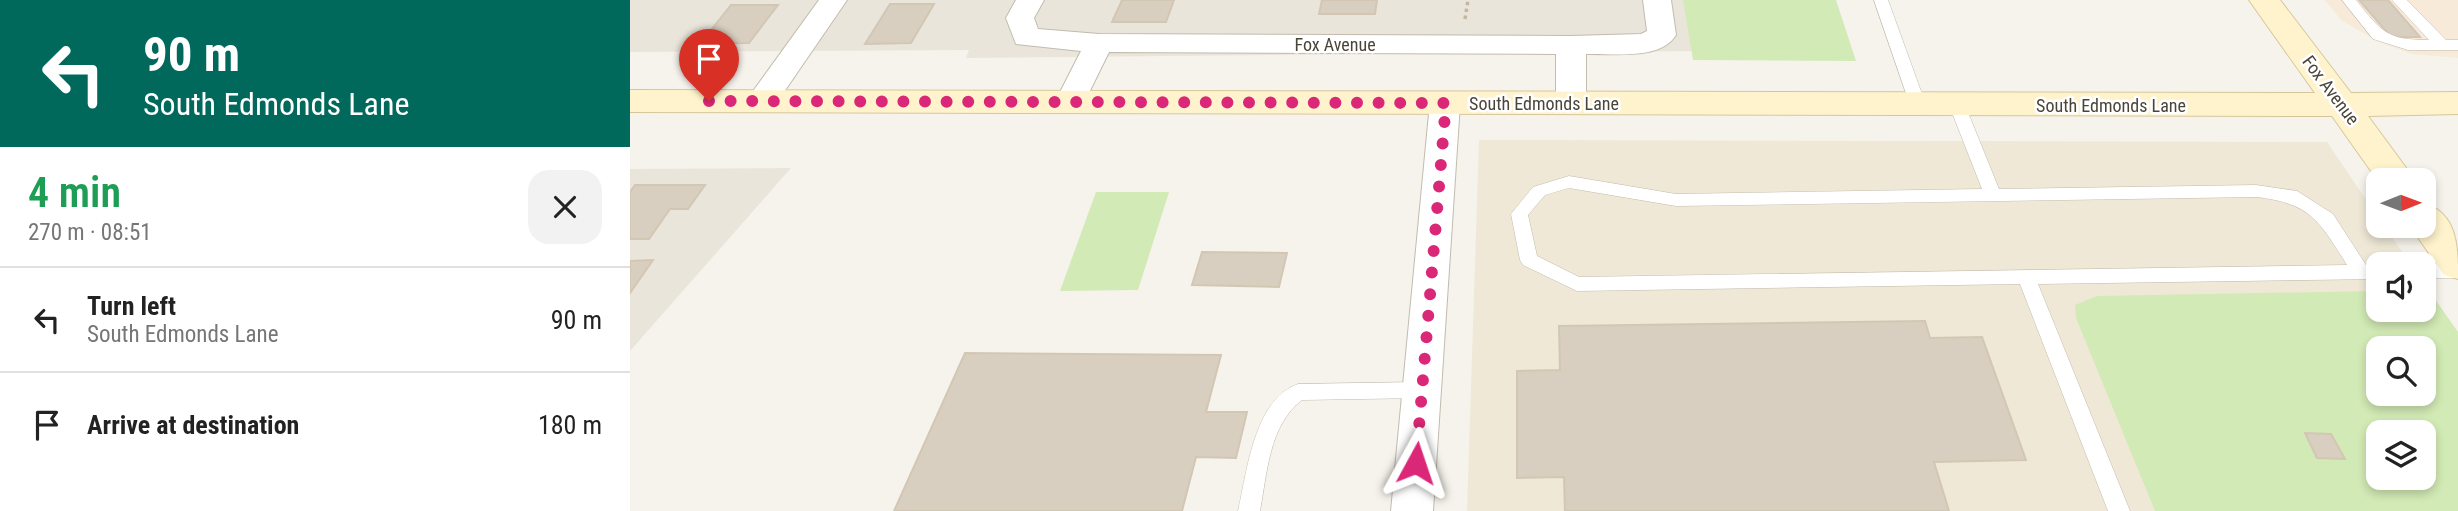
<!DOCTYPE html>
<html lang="en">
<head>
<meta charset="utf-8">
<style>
	body { margin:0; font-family:"Roboto Condensed",sans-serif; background:#f2f2f2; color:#222; height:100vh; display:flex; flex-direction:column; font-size:26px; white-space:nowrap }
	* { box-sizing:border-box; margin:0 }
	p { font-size:23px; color:#767676 }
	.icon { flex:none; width:38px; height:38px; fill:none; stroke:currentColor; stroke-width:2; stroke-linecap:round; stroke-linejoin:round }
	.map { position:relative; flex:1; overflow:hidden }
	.panel { display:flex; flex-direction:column; background:#fff; width:630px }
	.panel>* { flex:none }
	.top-card { background:#00695c; color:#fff; overflow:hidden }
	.needle { width:46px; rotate:89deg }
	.fabs { position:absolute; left:1736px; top:168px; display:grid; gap:14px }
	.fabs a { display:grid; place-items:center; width:70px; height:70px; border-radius:14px; background:#fff; box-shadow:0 4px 10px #0003; font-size:35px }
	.pin { position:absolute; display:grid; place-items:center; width:60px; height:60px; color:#fff; margin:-72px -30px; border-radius:50% 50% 50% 0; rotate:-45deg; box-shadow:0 0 7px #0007 }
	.pin .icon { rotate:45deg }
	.me { position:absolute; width:77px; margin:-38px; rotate:5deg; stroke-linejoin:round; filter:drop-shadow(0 0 5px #0008) }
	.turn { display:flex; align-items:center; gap:24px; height:147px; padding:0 28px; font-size:32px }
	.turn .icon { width:91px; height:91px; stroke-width:2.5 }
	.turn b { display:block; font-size:49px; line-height:60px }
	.round { display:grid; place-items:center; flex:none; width:74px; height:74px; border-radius:21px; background:#f2f2f2 }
	.overview { display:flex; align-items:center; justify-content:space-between; height:119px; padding:0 28px }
	h1 { font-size:42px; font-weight:600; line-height:52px; color:#1e9e55 }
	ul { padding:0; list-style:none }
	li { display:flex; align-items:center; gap:21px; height:105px; padding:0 28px; border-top:2px solid #e0e0e0 }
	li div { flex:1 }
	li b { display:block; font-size:26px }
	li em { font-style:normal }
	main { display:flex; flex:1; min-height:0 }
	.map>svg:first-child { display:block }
</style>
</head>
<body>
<main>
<section class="panel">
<div class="top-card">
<div class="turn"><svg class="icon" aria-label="left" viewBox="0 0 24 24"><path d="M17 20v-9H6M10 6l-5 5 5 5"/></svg><div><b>90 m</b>South Edmonds Lane</div></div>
</div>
<div class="overview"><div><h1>4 min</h1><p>270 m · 08:51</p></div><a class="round"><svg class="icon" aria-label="close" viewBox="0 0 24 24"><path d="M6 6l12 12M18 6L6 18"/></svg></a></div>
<ul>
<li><svg class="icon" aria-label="left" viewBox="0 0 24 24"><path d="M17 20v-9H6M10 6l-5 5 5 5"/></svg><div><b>Turn left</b><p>South Edmonds Lane</p></div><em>90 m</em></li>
<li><svg class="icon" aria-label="arrive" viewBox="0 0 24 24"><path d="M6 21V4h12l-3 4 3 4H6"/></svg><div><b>Arrive at destination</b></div><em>180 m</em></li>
</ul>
</section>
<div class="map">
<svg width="1828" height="511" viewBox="0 0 1828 511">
	<rect width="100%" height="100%" fill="#f6f3ec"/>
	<g fill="#eae5da">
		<polygon points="0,0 1062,0 1071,51 336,58 339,50 0,52"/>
		<polygon points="161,168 0,351 0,169"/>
	</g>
	<polygon fill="#f7ead8" points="1695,0 1828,0 1828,58 1782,54 1749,42 1711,20"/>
	<path fill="#efe8d6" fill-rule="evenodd" d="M849 140 1697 142 1748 217V226H1754L1781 264H1748V310H1794V283L1828 333V511H837ZM1748 348H1794V394H1748ZM1748 432H1794V478H1748Z"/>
	<g fill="#d2eab5" fill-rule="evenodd">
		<polygon points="1053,0 1206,0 1226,61 1063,60"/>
		<polygon points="466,192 539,192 508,290 430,291"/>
		<path d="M1748 291V310H1794V296L1804 298 1828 332V511H1525L1446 318 1445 305 1467 296ZM1748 348H1794V394H1748ZM1748 432H1794V478H1748Z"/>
	</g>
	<g fill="#d8cfc1" stroke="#d3c7b4" stroke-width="2">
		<polygon points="492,0 544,0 536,22 482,22"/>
		<polygon points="692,0 747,0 745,14 689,14"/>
		<polygon points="1729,0 1758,0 1790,37 1761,37"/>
		<polygon points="260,4 304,4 281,43 235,44"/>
		<polygon points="101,5 148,5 119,43 70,44"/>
		<polygon points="5,185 75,185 58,209 40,209 19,239 0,239 0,192"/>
		<polygon points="572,252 657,253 649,287 562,285"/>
		<polygon points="23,260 0,293 0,261"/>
		<polygon points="1295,321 1300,338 1352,337 1396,460 1304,462 1319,511 935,511 934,477 887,478 887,371 930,370 929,326"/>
		<polygon points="335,353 591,355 576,412 617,412 606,458 566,457 552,511 264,511"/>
		<polygon points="1675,433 1701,434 1715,459 1687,458"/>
	</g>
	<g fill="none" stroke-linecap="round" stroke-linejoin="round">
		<g stroke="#c2bbae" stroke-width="1">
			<g id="lane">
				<polygon points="1244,0 1258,0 1296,105 1293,109 1288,110 1280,105"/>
				<path d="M1712 0H1726C1752 32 1756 40 1799 40L1762 0H1777L1816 40H1828V50H1778L1743 39Z"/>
				<path d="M1327 100 1335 105 1369 189 1626 185 1667 191 1703 214 1736 265H1748V279L1408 284 1500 511H1478L1390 284 947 291 893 265 890 260 881 214 903 187 939 176 1046 194 1352 189 1319 105ZM939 188 1046 206 1626 197C1681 203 1689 221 1717 265L949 277 907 256 898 215 915 195Z"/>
				<polygon points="1793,264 1828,264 1828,278 1794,278"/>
				<path d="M792 382 799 384 802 390 799 396 792 398 672 400C639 425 637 474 630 511H608C617 472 624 399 668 384Z"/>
			</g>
		</g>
		<g stroke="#c2bbae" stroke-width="2">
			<g id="street">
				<polygon points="189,0 217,0 143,108 132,111 121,108 117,101 121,94"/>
				<path d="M386 0H414L404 18 408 29 469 34 941 36 1011 34 1017 31 1013 0H1041L1046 35C1030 61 982 53 956 54V103L952 110 941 113 930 110 926 103V54L479 52 451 109 440 112 429 109 425 102 451 51 386 44 376 18Z"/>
				<polygon points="815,93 826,96 830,103 803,511 761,511 800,103 804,96"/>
			</g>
		</g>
		<g stroke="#d6c79b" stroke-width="2">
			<g id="secondary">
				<polygon points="1619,0 1650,0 1721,93 1828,92 1828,114 1738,116 1785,180 1748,181 1702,116 0,112 0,90 1685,93"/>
				<path d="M1794 203C1828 214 1828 247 1828 279L1814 275 1780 226H1794Z"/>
			</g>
		</g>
		<polyline stroke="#c4b79f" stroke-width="3.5" stroke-dasharray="3.5 3.5" stroke-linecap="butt" points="835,19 838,0"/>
		<use href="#lane" fill="#fff" fill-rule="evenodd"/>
		<use href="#street" fill="#fff" fill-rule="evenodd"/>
		<use href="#secondary" fill="#fff3cd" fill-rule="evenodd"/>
	</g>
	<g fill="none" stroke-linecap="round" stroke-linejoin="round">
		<polyline stroke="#db2777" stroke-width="12" stroke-dasharray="0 21.6" points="79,101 816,103 786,463"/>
	</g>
	<g text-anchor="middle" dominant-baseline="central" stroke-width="5" stroke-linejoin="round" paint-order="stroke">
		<g font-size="18" fill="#4b4439" stroke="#fff">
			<text x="705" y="44">Fox Avenue</text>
			<text transform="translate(1701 90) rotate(53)">Fox Avenue</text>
			<text x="914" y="103">South Edmonds Lane</text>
			<text x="1481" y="105">South Edmonds Lane</text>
		</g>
	</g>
</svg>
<div class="fabs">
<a><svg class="needle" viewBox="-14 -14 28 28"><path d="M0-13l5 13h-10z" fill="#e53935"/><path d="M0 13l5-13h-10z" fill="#767676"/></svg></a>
<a><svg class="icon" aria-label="sound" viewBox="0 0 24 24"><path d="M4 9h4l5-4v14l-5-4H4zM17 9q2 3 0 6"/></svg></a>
<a><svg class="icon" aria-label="search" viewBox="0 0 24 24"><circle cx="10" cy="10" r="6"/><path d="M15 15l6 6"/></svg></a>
<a><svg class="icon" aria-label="layers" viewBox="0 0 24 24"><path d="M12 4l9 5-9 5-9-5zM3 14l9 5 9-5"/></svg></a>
</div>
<div class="pin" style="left:79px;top:101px;background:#d93025"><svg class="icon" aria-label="arrive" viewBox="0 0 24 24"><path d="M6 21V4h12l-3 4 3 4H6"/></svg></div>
<svg class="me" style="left:786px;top:463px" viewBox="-20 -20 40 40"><path d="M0-17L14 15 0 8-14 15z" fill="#db2777" stroke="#fff" stroke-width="4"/></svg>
</div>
</main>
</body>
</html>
